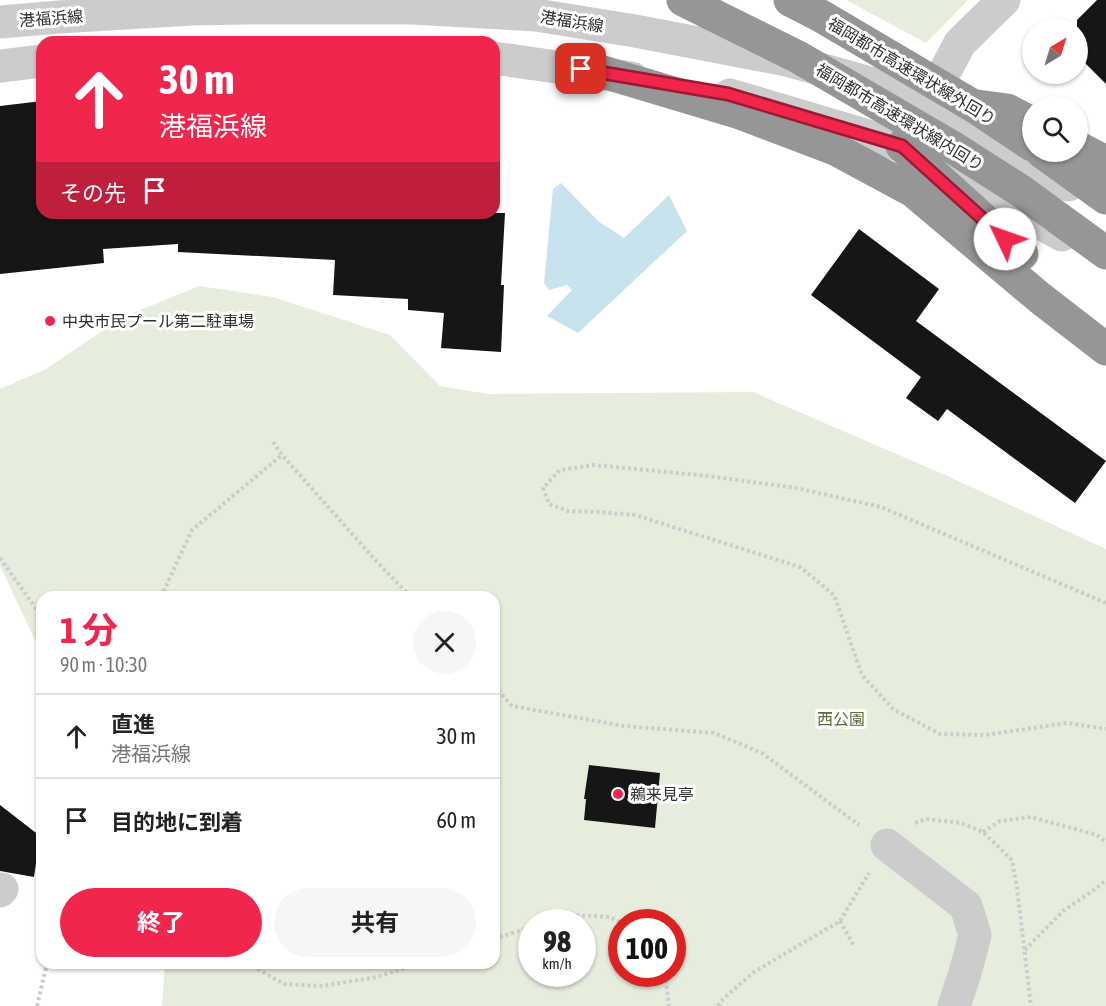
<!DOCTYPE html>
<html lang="ja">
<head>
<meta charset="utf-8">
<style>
	body { margin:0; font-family:"Asap Condensed","Noto Sans JP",sans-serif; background:#f6f6f6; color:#222; height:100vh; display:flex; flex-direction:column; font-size:22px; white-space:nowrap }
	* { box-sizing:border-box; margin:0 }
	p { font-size:20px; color:#767676 }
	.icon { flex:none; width:33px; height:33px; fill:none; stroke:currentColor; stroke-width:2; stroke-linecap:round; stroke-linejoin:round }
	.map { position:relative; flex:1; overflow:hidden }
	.drawer { position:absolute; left:36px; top:591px; width:464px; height:378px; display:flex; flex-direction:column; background:#fff; border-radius:18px; box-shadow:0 2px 4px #0004 }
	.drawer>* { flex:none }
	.guide { position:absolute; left:36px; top:36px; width:464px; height:183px; border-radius:18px; box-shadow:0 2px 4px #0004; background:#f1264d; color:#fff; overflow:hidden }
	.needle { width:39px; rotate:38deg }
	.fabs { position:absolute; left:1022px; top:18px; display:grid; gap:12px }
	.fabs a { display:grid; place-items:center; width:66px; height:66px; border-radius:50%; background:#fff; box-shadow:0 2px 4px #0004; font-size:30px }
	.speed { position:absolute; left:518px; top:909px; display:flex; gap:12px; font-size:30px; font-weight:700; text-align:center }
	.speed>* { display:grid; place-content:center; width:78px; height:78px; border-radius:50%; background:#fff; box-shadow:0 2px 4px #0004; line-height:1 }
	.speed small { font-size:15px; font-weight:400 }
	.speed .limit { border:9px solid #d22; background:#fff; color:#111 }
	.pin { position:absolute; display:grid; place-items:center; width:51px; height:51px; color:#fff; margin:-26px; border-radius:12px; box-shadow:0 3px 9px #0006 }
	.me { position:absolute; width:66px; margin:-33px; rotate:312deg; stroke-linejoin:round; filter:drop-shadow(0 0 4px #0008) }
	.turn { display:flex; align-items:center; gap:21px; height:126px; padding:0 24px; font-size:27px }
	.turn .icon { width:78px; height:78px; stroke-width:2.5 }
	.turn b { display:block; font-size:42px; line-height:51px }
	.then { display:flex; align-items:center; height:57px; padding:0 24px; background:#0003; gap:12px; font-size:22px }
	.round { display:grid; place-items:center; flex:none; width:63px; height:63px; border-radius:32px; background:#f6f6f6 }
	.summary { display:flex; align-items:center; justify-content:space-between; height:102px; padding:0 24px }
	h1 { font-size:36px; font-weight:700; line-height:45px; color:#f1264d }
	.action { display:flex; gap:12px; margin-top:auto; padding:12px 24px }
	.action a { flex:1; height:69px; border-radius:36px; background:#f1264d; color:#fff; font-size:24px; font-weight:700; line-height:69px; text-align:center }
	.action a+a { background:#f6f6f6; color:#222 }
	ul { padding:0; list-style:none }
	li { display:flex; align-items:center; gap:18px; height:84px; padding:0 24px; border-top:2px solid #e0e0e0 }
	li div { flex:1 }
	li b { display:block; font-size:22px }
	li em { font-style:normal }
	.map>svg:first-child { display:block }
</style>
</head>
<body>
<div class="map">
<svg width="1106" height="1006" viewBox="0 0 1106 1006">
	<rect width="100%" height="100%" fill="#fff"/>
	<g fill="#e7eddc" fill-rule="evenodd">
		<polygon points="846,0 968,0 926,43"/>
		<path d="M199 286 273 297 390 335 440 386 488 394 753 392 943 474 1106 549V1006H162L165 963H494V597H42V655L0 566V389L46 369 121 318ZM531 922H582V974H531ZM621 922H672V974H621Z"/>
	</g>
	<polygon fill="#c7e3ee" points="561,183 598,221 624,238 669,195 687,231 578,333 547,316 572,290 567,285 549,290 544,283 553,189"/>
	<g fill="#161616">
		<polygon points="1097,0 1106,0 1106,84 1077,55 1077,20"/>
		<polygon points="42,101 42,213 505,213 501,285 504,285 501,352 441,348 444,313 408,310 408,299 333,295 335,260 178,252 178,244 103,249 104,263 0,274 0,106"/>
		<polygon points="859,229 939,289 916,321 1106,461 1075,503 947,409 938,421 906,398 921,377 811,295"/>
		<polygon points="589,765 660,773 655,828 584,820 586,799 584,799"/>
		<polygon points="0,805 40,836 34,877 0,871"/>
	</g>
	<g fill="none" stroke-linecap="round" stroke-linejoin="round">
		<g stroke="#ccc" stroke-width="4" stroke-dasharray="3 3" stroke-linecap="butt">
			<polyline points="273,442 282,455 378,563 411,597"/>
			<polyline points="0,558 42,617"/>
			<polyline points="161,597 192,530 282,455"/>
			<polyline points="1106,603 881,507 796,488 708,476 594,465 560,470 543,488 549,504 568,511 601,512 635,515 800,567 834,595 862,675 893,709 940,734 985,735 1067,723 1106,729"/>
			<polyline points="494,686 512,706 624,726 714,733 762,753 859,825"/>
			<polyline points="915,823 926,819 961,823 983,832 1012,860 1017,888 1031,1006"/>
			<polyline points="983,832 1000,821 1031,817 1097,835 1106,842"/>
			<polyline points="840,921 854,946"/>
			<polyline points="547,922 573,915 610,917 621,923"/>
			<polyline points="494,939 531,927"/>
			<polyline points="1025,950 1063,911 1098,887 1106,880"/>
			<polyline points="247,963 284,984 322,986 377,977 421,963"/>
			<polyline points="665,974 669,1006"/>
			<polyline points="37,1006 47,963"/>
			<polyline points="718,1006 723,999 754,972 840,921 869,873"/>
		</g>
		<g stroke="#ccc" stroke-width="33">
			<polyline points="0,22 59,17 192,9 247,8 412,8 536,15 635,31 787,60 931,100 1068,185"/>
			<polyline points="494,58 632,78"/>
			<polyline points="0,66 42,61"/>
			<polyline points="730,95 902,146 1062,235"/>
			<polyline points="925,109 960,43 1004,0"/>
			<polyline points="887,845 966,906 975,935 965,973 954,1006"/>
			<polyline points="0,891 2,889"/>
		</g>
		<g stroke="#969696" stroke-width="33">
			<polyline points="603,72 740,113 835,149 913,191 1040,298 1106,349"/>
			<polyline points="977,106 1007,110 1032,123"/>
			<polyline points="902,146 1022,254"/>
			<polyline points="1077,147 1106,162"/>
			<polyline points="1042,152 1106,198"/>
		</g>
		<g stroke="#969696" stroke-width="33">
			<polyline points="683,0 798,57 952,147 1021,191 1106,253"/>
			<polyline points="790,0 821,16 975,107 1032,145"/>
		</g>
	</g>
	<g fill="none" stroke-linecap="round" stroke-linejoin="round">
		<g stroke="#9d1932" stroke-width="15">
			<polyline id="route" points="581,69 728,94 902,146 1005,239"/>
		</g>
		<use href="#route" stroke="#f1264d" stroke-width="10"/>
	</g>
	<g fill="#f1264d" stroke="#fff" stroke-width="2">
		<circle cx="50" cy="321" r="6"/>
		<circle cx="618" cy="794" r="6"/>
	</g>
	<g text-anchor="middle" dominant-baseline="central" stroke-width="6" stroke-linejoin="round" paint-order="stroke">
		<g font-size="16" fill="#2f2f2f" stroke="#fff">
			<text transform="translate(51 18) rotate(-4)">港福浜線</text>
			<text transform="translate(572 21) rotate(9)">港福浜線</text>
			<text transform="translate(912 71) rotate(31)">福岡都市高速環状線外回り</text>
			<text transform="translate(900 117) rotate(31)">福岡都市高速環状線内回り</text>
		</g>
		<g font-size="16" fill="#2f2f2f" stroke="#fff" text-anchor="start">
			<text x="62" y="321">中央市民プール第二駐車場</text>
			<text x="630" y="794">鵜来見亭</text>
		</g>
		<g font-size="16" fill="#586e39" stroke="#fff">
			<text x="841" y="719">西公園</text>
		</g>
	</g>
</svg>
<div class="fabs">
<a><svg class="needle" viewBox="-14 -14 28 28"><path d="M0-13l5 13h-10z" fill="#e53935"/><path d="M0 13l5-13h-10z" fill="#767676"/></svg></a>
<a><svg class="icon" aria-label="search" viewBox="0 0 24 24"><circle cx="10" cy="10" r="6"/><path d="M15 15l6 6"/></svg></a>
</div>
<div class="speed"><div>98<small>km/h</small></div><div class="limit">100</div></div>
<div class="pin" style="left:581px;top:69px;background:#d93025"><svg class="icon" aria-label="arrive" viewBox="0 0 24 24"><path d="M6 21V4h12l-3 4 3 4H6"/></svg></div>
<svg class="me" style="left:1005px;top:239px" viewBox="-20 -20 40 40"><circle r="19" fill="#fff"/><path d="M0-13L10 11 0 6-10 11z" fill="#f1264d"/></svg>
<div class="guide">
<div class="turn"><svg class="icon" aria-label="ahead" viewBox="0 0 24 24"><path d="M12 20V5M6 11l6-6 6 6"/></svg><div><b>30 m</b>港福浜線</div></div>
<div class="then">その先<svg class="icon" aria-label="arrive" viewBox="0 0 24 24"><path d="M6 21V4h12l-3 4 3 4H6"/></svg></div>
</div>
<section class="drawer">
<div class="summary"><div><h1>1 分</h1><p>90 m · 10:30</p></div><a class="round"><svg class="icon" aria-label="close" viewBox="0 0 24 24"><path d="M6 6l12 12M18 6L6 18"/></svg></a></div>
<ul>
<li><svg class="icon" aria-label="ahead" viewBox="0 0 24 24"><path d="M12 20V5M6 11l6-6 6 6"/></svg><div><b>直進</b><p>港福浜線</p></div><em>30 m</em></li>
<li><svg class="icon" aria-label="arrive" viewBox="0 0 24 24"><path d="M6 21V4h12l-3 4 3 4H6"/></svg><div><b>目的地に到着</b></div><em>60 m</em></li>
</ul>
<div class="action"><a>終了</a><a>共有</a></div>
</section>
</div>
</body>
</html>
